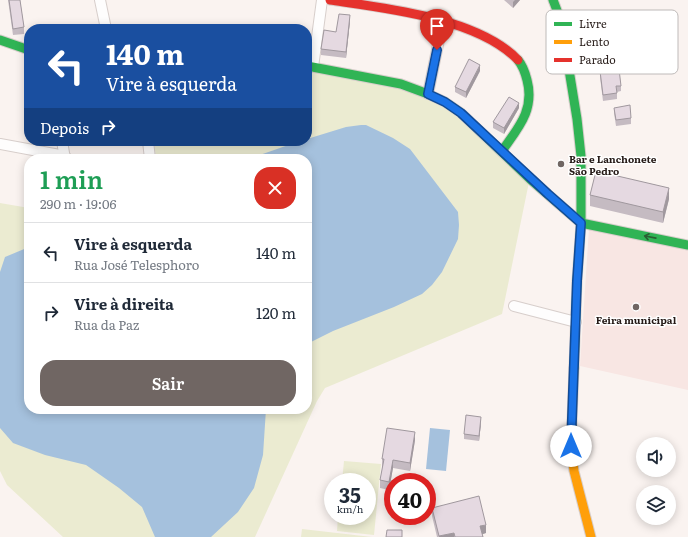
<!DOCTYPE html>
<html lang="pt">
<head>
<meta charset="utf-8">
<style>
	body { margin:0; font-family:Literata,serif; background:#f2f2f3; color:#1f2937; height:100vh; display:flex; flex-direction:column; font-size:15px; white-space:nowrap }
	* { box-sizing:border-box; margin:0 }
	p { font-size:13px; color:#747a83 }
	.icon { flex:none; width:22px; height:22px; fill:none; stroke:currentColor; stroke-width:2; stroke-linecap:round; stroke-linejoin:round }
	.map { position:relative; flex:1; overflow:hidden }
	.side { position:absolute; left:24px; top:154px; width:288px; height:260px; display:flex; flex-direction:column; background:#fff; border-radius:16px; box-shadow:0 2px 10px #0003 }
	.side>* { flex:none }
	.hud { position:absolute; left:24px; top:24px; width:288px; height:122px; border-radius:16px; box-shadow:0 2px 10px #0003; background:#1a4fa0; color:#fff; overflow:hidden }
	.buttons { position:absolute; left:636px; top:437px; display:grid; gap:8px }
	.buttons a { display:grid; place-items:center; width:40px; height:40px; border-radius:50%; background:#fff; box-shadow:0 2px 10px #0003; font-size:20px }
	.speed { position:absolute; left:324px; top:473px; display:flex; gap:8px; font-size:20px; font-weight:700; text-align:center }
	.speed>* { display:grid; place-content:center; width:52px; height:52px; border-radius:50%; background:#fff; box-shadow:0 2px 10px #0003; line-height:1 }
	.speed small { font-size:10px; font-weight:400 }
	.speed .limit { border:6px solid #d22; background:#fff; color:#111 }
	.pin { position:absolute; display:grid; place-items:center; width:34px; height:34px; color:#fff; margin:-41px -17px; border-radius:50% 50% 50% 0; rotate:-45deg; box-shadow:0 0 4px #0007 }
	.pin .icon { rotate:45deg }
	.me { position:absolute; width:44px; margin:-22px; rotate:0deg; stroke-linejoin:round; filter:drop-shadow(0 0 3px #0008) }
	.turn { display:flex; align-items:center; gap:14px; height:84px; padding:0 16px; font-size:18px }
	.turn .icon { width:52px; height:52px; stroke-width:2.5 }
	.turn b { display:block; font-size:28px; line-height:34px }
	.then { display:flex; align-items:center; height:38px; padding:0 16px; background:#0003; gap:8px; font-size:15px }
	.round { display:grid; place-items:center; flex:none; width:42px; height:42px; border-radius:16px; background:#f2f2f3 }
	.summary { display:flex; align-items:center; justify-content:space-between; height:68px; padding:0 16px }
	h1 { font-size:24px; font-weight:600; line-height:30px; color:#1e9e55 }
	.action { display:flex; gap:8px; margin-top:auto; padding:8px 16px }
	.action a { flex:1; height:46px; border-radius:16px; background:#706663; color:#fff; font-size:16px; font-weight:600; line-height:46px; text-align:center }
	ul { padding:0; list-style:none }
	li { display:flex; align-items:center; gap:12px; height:60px; padding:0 16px; border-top:1px solid #e0e1e3 }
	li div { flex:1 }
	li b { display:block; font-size:15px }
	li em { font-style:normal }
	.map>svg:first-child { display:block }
</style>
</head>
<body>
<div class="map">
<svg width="688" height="537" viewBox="0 0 688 537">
	<rect width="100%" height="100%" fill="#faf3f0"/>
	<polygon fill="#f8e6e3" points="589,228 688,248 688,390 580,366"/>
	<g fill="#ebebd1">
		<polygon points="307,70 404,88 457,113 529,182 502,314 325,388 317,401 255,537 63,537 7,485 0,471 0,203 29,208 29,409 307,409 307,159 156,159 154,141 307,141"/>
		<polygon points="344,461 381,464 374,535 337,531 338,516 367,516 367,482 342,482"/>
		<polygon points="302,529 372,537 301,537"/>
	</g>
	<g fill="#a5c1dd">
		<polygon points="361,125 366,125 393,138 410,149 458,212 459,225 458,239 442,272 432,285 422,294 394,307 333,331 307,344 307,159 248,159 300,141 307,141 307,139 346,127"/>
		<polygon points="29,247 29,409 266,409 263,455 254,488 238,512 211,537 155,537 142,507 119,488 86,465 45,455 13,443 0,428 0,272 5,257"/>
		<polygon points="430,428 450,430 446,471 426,469"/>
	</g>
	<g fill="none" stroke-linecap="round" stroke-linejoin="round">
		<g stroke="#d7cecb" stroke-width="12">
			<g id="street">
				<polyline points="100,0 106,29"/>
				<polyline points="313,67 322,0"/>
				<polyline points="428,94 443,20"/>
				<polyline points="62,141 65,159"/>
				<polyline points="148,141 150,159"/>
				<polyline points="0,144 65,156"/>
				<polyline points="514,306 576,322"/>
			</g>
		</g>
		<g stroke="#d7cecb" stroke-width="11">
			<g id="fast">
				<polyline points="553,0 558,13 565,45 577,119 581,156 581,223 577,281 574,368"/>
				<polyline points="0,40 29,50"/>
				<polyline points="307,66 401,84 428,94 445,102 461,113 530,179 581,223 688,245"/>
				<path d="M502 151C518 128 535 110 527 80 525 72 523 66 518 60"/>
			</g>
		</g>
		<g stroke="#d7cecb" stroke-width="11">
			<polyline id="slow" points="574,368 571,446 574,471 591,537"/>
		</g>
		<g stroke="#d7cecb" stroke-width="11">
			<path id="jam" d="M330 0C385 8 478 18 518 60"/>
		</g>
		<use href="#street" stroke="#fefdfd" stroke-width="10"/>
		<use href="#fast" stroke="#30b455" stroke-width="9"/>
		<use href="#slow" stroke="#ff9f0a" stroke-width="9"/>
		<use href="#jam" stroke="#e5322d" stroke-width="9"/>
	</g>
	<g fill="#c5bbc2">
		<polygon points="8,0 20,0 24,27 24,34 13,35"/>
		<polygon points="504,0 520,0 513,8"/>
		<polygon points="350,21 346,58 321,55 321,49 336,32"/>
		<polygon points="480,71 466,98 455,92 455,87"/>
		<polygon points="600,71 621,86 621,91 617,92 617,99 603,101 600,77"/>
		<polygon points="519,108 504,134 493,128 493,122"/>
		<polygon points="614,108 631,118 631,124 616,126 614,113"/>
		<polygon points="590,195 669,199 663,223 590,206"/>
		<polygon points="481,423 479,441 464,439 464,434"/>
		<polygon points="415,440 410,471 393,468 389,490 380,488 380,480 383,467 382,467 382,459"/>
		<polygon points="393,482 393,502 389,502 389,496"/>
		<polygon points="432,508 486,533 482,534 483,537 437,537 432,516"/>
	</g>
	<g fill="#a0989e">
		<polygon points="515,0 520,0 513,8 513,2"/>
		<polygon points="350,15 350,21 346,58 346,52"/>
		<polygon points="480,65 480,71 466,98 466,92"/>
		<polygon points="519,103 519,108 504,134 504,128"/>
		<polygon points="669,188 669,199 663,223 663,212"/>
		<polygon points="481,417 481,423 479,441 479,436"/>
		<polygon points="415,432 415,440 410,471 410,463"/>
		<polygon points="393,460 393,468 389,490 389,482"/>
		<polygon points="486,525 486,533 480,535 480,526"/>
		<polygon points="454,533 454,537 439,537 439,536"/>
	</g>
	<g fill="#e5d9e1" stroke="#a0989e">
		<polygon points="9,0 20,0 24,27 13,29"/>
		<polygon points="339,14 350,15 346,52 321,49 324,30 336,32"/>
		<polygon points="469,59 480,65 466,92 455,87"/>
		<polygon points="619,69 621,86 616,86 617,93 603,95 600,71"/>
		<polygon points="509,97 519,103 504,128 493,122"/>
		<polygon points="630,105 631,118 616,120 614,108"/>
		<polygon points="596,171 669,188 663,212 590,195"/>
		<polygon points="466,415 481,417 479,436 464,434"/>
		<polygon points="387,428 415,432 410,463 393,460 389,482 380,480 384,459 382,459"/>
		<polygon points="391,481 402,482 393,482 393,496 389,496"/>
		<polygon points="479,496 486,525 480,526 483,537 455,537 454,533 439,536 432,508"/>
		<polygon points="387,530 402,530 402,537 386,537"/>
	</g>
	<defs><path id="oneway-shaft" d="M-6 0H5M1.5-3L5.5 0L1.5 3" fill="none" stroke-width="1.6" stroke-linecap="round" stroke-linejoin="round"/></defs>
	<use stroke="#2a5f33" href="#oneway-shaft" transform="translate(650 237) rotate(-169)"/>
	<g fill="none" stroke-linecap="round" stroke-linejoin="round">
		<g stroke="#114b97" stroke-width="10">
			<polyline id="route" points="437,50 428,94 445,102 461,113 548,194 581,223 577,281 571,446"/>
		</g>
		<use href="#route" stroke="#1a73e8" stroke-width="7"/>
	</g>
	<g fill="#706663" stroke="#fff" stroke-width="1.5">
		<circle cx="561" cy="164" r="4"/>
		<circle cx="636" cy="307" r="4"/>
	</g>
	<g text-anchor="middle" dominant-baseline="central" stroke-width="3" stroke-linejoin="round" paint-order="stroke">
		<g font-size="10" font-weight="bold" fill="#251a17" stroke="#fff" text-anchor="start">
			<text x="569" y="158">Bar e Lanchonete<tspan x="569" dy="12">São Pedro</tspan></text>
			<text x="636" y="319" text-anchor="middle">Feira municipal</text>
		</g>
	</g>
	<rect x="546" y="10" width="132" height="64" rx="6" fill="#fff" stroke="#bebab9" stroke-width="1"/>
	<rect x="554" y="22" width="18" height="4" fill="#30b455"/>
	<rect x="554" y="40" width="18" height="4" fill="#ff9f0a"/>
	<rect x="554" y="58" width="18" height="4" fill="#e5322d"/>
	<g font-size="11" fill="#251a17">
		<text x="579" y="28">Livre</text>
		<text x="579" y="46">Lento</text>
		<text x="579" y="64">Parado</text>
	</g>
</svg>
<div class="buttons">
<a><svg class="icon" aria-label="sound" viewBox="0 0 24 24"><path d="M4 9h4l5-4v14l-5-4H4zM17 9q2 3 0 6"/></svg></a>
<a><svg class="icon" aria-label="layers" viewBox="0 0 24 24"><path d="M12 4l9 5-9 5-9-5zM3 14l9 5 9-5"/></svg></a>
</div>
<div class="speed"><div>35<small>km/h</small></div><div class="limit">40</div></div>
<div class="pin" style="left:437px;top:50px;background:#d93025"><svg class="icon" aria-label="arrive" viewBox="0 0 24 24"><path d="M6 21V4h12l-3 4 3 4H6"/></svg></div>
<svg class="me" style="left:571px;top:446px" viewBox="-20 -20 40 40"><circle r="19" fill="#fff"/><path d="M0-13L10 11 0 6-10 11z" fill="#1a73e8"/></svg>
<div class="hud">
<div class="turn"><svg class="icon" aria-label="left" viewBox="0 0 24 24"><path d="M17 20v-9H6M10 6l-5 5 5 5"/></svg><div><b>140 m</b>Vire à esquerda</div></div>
<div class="then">Depois<svg class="icon" aria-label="right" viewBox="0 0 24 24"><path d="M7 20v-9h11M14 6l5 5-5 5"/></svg></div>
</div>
<section class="side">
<div class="summary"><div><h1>1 min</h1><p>290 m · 19:06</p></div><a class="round" style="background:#d93025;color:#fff"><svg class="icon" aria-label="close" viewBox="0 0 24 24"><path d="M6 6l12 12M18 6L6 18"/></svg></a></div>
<ul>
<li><svg class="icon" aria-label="left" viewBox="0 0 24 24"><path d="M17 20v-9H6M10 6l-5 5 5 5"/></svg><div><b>Vire à esquerda</b><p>Rua José Telesphoro</p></div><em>140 m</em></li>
<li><svg class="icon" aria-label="right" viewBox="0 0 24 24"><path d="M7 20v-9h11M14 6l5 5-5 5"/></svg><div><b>Vire à direita</b><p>Rua da Paz</p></div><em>120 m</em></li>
</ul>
<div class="action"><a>Sair</a></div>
</section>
</div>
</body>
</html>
